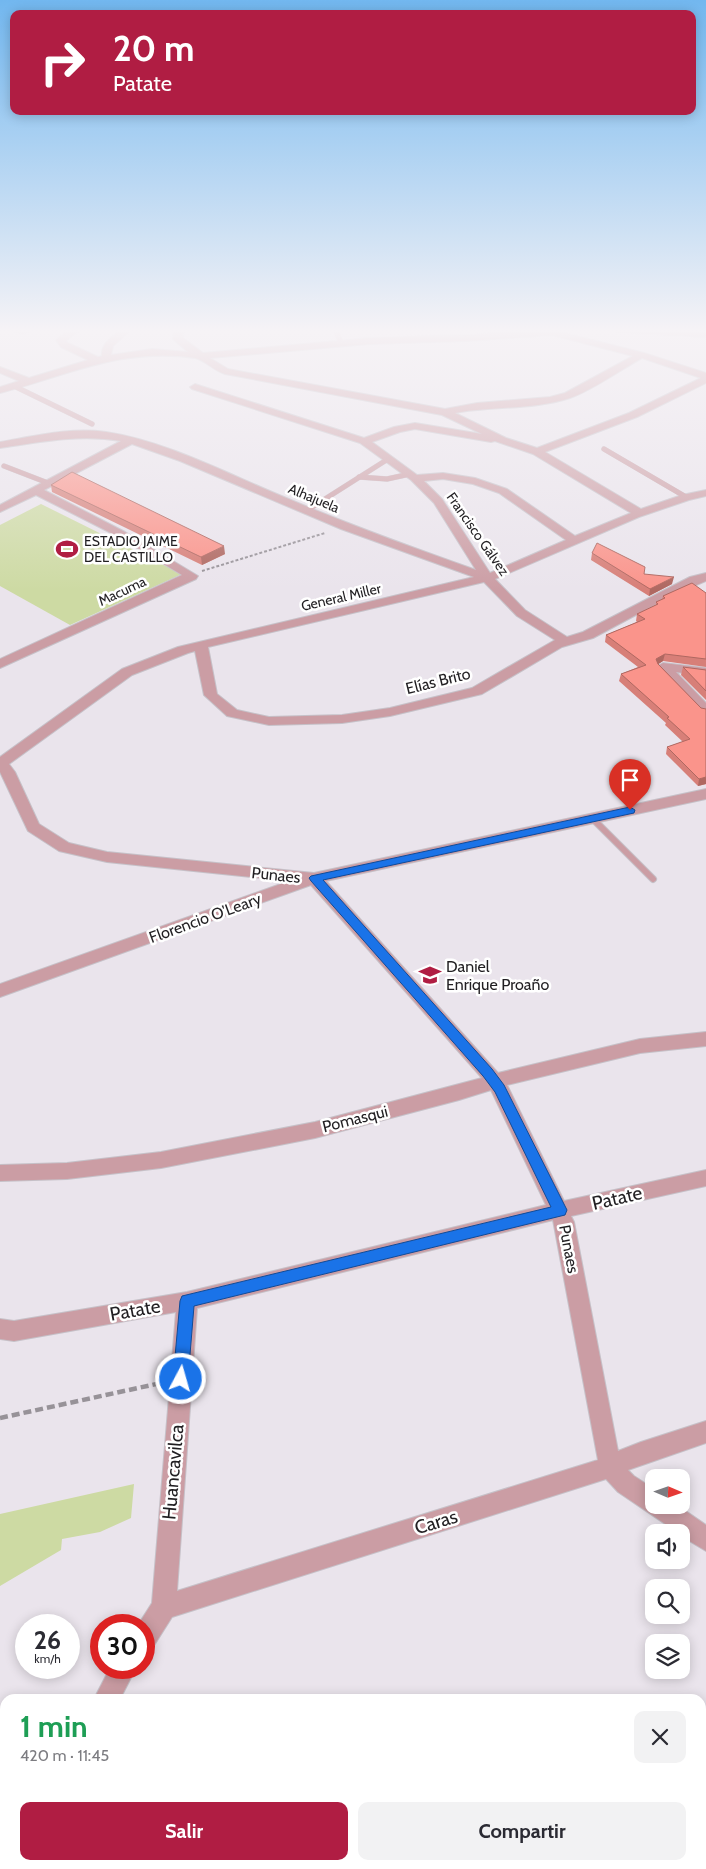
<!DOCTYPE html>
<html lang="es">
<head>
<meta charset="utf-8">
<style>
	body { margin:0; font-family:Cabin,sans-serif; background:#f2f2f3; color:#2b2b33; height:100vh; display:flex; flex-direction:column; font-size:19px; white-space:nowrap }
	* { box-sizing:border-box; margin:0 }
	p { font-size:16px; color:#7c7c81 }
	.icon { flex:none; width:28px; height:28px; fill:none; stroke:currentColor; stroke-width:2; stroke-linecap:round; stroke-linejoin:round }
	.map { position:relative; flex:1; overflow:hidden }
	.sheet { position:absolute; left:0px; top:1694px; width:706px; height:176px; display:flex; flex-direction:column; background:#fff; border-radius:15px 15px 0 0; box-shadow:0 2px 12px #0003 }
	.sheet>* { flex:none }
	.hud { position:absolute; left:10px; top:10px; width:686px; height:105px; border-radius:10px; box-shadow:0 2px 12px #0003; background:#b01d43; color:#fff; overflow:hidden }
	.needle { width:32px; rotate:92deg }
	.tools { position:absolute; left:645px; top:1469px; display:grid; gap:10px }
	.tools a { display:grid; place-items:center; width:45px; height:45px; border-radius:10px; background:#fff; box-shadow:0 2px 12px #0003; font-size:25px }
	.speed { position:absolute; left:15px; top:1614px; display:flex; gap:10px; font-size:25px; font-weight:700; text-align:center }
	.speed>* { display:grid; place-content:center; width:65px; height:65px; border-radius:50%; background:#fff; box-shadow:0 2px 12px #0003; line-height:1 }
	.speed small { font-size:12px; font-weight:400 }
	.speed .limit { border:8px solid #d22; background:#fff; color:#111 }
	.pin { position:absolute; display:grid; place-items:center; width:42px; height:42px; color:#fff; margin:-51px -21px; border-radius:50% 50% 50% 0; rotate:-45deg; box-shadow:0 0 5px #0007 }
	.pin .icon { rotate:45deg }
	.me { position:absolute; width:55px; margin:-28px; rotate:6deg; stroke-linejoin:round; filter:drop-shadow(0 0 4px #0008) }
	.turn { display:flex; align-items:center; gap:18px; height:105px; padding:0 20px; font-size:22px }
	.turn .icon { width:65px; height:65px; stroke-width:2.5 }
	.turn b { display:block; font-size:35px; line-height:42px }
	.round { display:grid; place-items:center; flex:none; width:52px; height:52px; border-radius:10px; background:#f2f2f3 }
	.headline { display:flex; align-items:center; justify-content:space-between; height:85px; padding:0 20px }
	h1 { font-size:30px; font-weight:700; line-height:38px; color:#1e9e55 }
	.cta { display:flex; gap:10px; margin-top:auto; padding:10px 20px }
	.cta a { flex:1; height:58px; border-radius:10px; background:#b01d43; color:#fff; font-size:20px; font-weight:700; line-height:58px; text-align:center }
	.cta a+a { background:#f2f2f3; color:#2b2b33 }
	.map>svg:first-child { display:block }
</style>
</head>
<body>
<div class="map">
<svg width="706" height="1869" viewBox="0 0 706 1869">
	<rect width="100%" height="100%" fill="#eae4ec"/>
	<g fill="#cddaa3">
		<polygon points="41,504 182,574 70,625 0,586 0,525"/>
		<polygon points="134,1484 131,1518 100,1532 62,1539 61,1550 0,1586 0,1514"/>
	</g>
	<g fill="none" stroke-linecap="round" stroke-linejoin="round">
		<g stroke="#c6c1c8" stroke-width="5.5">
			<g id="lane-far2">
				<polyline points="335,329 341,343"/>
				<polyline points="14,386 92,424"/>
				<polyline points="604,449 686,497"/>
				<polyline points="4,466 48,483"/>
				<polyline points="359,477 387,479 410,474"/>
				<polyline points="306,511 388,459"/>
			</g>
		</g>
		<g stroke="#c6c1c8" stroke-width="8">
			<polyline id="lane-far1" points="592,818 653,879"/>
		</g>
		<g stroke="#c6c1c8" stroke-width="12">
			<g id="lane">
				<polyline points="0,1826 5,1828"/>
				<polyline points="120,1865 132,1869"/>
			</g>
		</g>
		<g stroke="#c6c1c8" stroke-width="2">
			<g id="street">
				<polygon points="9,329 35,329 23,334"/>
				<path d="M70 329H81L66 341 68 343 98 357 102 356C100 344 113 336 122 329H132L113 346 111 355 152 349 188 352 173 339 174 329H184L183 338 203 353 369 338 466 335 565 329 561 332 644 353 706 373V383L637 417 545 452 641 509 682 495 706 490V496L689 500 639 517 495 579 525 610 567 637 583 632 690 577 706 573V581L673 595 593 638 562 647 482 694 390 716 342 723 269 725 227 716 204 695 195 651 188 653 132 675 9 764 15 772 39 824 69 843 107 852 314 873 706 789V799L326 881 498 1073 640 1039 706 1032V1046L640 1053 507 1085 564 1201 706 1170V1186L571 1216 574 1222 618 1451 641 1442 706 1421V1443L628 1470 634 1476 654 1489V1505H677L706 1525V1551L681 1536V1532H677L618 1492 606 1479 172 1617 153 1647 144 1650V1625H138L152 1603 176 1312 14 1341 0 1339V1319L14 1321 187 1292 546 1205 491 1090 459 1100 315 1138 161 1168 67 1179 0 1181V1165L67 1163 161 1152 315 1122 482 1078 311 885 0 997V984L289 881 107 862 59 851 28 831 0 772V757L122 669 178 647 474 577 341 529 180 461 132 444 44 490 125 532 198 576 196 579 0 668V659L182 575 117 536 36 495 0 512V505L121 441C79 434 41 442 0 448V442C35 436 70 427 106 432 166 441 228 474 284 497 347 524 411 547 476 570L434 503 411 480 360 443 192 389 190 387 195 384 198 385 364 438 394 427 415 423 482 434 442 415 225 374C214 371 205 360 195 358 122 347 67 376 0 393V387L19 381 0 373V367L29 378 88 360 61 347 56 340ZM552 335 633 356 565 393 550 397 477 403 445 409 228 369 210 358 369 344 466 341ZM642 358 701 378 629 413 537 448 506 438 455 413C493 406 534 410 570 398 591 391 622 369 642 358ZM415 429 491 442 495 441 533 454 631 513 575 536 507 489 475 478 443 473 417 475 372 442 400 432ZM443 479 473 484 499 493 566 540 490 573 442 499 424 481ZM484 582 517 616 555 640 472 688 390 708 342 715 269 717 237 710 217 694 208 647ZM553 1220 598 1460 177 1591 197 1308Z"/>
				<polygon points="612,329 706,331 706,337 617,332"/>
				<polygon points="663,663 706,668 706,676 676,672 706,703 706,715 701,714 658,670 656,667"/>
				<polygon points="110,1668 136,1668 120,1699 94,1699"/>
				<rect x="34" y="1865" width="28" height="4"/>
			</g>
		</g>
		<g stroke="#c6c1c8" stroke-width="1">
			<g id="primary">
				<polygon points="0,1786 5,1787 5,1827 0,1826"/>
				<polygon points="178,1865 230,1865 232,1869 180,1869"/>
			</g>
		</g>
		<polyline stroke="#979298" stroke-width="2" stroke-dasharray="3 2" stroke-linecap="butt" points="202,571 325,533"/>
		<polyline stroke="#979298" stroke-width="4.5" stroke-dasharray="8 4" stroke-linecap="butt" points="0,1418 161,1383"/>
		<use href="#lane-far2" stroke="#cb9da4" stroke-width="5"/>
		<use href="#lane-far1" stroke="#cb9da4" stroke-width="6"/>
		<use href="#lane" stroke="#cb9da4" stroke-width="11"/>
		<use href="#street" fill="#cb9da4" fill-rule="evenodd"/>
		<use href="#primary" fill="#ad5d6e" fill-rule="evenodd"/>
	</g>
	<g fill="#d77f78">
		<polygon points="51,485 225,554 202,565 52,492"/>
		<polygon points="592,553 644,574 672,584 649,596 591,560"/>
		<polygon points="706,593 706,667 663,661 658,664 701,708 706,784 698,786 666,754 667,747 683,742 665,725 666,723 619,681 621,674 638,667 605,642 606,635 637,622 636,621 637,614 656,605 656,602 662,600 663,596"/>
		<polygon points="683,667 706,670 706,700 681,675"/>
	</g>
	<g fill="#af6861">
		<polygon points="224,546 225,554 202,565 201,557"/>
		<polygon points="674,577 672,584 649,596 650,589"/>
		<polygon points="665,654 663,661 654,667 656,659"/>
		<polygon points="706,777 706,784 698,786 699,779"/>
	</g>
	<g fill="#fa948b" stroke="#af6861">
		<polygon points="72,472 224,546 201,557 51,485"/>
		<polygon points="597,543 645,567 644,574 674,577 650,589 592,553"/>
		<polygon points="692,583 706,593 706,659 665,654 656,659 658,664 701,708 706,709 706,777 699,779 667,747 690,739 667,718 669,717 621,674 646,665 606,635 645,619 637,614 658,604 656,602 665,598 663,596"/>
		<polygon points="683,667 706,670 706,691"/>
	</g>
	<linearGradient id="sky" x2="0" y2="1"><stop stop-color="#72b7ef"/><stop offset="0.56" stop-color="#f6f3f6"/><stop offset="1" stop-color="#f6f3f6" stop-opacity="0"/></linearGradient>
	<rect width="706" height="591" fill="url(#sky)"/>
	<polygon fill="#1a73e8" stroke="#114b97" points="630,807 635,810 634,813 323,880 492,1069 504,1085 567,1210 565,1215 194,1306 188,1379 186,1384 181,1386 176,1384 173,1379 180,1301 182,1296 551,1207 495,1092 483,1076 311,881 309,878 311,876"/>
	<defs>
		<g id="stadium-bare" transform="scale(1.725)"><path d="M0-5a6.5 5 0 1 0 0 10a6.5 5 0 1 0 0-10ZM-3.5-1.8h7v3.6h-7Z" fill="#b01d43" stroke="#fff" stroke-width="2.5" paint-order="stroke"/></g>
		<g id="school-bare" transform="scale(1.725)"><path d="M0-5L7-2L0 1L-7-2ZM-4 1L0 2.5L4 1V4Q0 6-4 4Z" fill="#b01d43" stroke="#fff" stroke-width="2.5" paint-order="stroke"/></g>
	</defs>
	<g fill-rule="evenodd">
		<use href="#stadium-bare" x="67" y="549"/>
		<use href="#school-bare" x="430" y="975"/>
	</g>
	<g text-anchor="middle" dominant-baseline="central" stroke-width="5" stroke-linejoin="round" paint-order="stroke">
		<g font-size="14" fill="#211f22" stroke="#fff">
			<text transform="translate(314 498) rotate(23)">Alhajuela</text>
			<text transform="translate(478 534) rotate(55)">Francisco Gálvez</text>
			<text transform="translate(122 591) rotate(-25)">Macuma</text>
			<text transform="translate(341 597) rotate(-13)">General Miller</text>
		</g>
		<g font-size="14" fill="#211f22" stroke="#fff" text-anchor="start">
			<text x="84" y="541">ESTADIO JAIME<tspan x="84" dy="16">DEL CASTILLO</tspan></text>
		</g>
		<g font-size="16" fill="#211f22" stroke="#fff">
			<text transform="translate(438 681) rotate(-14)">Elías Brito</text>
			<text transform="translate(276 875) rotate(6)">Punaes</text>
			<text transform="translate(205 918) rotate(-20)">Florencio O'Leary</text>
			<text transform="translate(355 1119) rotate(-14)">Pomasqui</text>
			<text transform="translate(569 1249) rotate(79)">Punaes</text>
		</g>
		<g font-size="16" fill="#211f22" stroke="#fff" text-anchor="start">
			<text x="446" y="966">Daniel<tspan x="446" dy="18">Enrique Proaño</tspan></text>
		</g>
		<g font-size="19" fill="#211f22" stroke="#fff">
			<text transform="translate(617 1198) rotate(-13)">Patate</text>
			<text transform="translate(135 1310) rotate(-10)">Patate</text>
			<text transform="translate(173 1472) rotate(-85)">Huancavilca</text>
			<text transform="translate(436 1522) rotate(-17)">Caras</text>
		</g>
	</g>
</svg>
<div class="tools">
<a><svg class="needle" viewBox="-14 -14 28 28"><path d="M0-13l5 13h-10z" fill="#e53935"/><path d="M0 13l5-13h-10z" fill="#7c7c81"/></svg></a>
<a><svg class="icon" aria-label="sound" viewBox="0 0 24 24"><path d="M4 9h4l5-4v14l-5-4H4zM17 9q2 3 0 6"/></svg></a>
<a><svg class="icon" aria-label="search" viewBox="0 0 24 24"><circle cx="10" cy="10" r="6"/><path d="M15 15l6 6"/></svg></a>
<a><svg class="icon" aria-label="layers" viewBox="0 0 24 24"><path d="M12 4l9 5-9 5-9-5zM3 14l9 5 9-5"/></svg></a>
</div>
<div class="speed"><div>26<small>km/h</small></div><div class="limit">30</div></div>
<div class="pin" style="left:630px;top:810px;background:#d93025"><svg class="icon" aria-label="arrive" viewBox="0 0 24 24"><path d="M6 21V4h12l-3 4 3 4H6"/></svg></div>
<svg class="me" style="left:181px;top:1379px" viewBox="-20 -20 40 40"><circle r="17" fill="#1a73e8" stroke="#fff" stroke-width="3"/><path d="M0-11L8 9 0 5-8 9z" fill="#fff"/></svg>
<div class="hud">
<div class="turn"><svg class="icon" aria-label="right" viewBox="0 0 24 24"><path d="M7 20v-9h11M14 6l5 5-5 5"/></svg><div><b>20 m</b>Patate</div></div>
</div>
<section class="sheet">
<div class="headline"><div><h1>1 min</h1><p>420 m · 11:45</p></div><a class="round"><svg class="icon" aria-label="close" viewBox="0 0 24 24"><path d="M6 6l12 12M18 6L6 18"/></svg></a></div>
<div class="cta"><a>Salir</a><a>Compartir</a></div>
</section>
</div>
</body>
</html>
